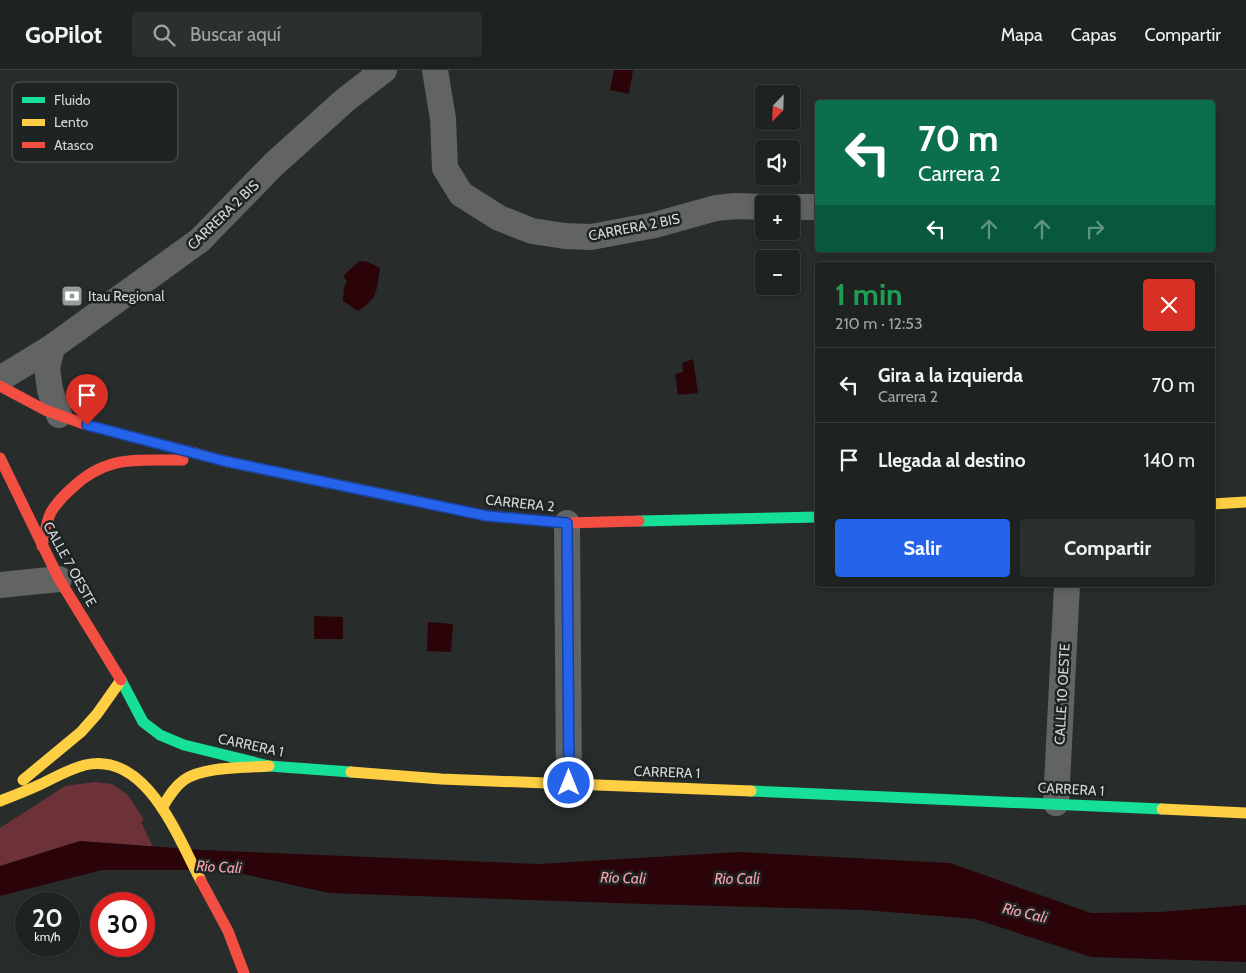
<!DOCTYPE html>
<html lang="es">
<head>
<meta charset="utf-8">
<style>
	body { margin:0; font-family:Cabin,sans-serif; background:#2b2f2e; color:#f1f3f6; height:100vh; display:flex; flex-direction:column; font-size:19px; white-space:nowrap }
	* { box-sizing:border-box; margin:0 }
	p { font-size:16px; color:#a1a4a5 }
	.icon { flex:none; width:28px; height:28px; fill:none; stroke:currentColor; stroke-width:2; stroke-linecap:round; stroke-linejoin:round }
	.map { position:relative; flex:1; overflow:hidden }
	.side { position:absolute; left:815px; top:192px; width:400px; height:325px; display:flex; flex-direction:column; background:#1e2221; border-radius:5px; box-shadow:0 2px 8px #0003,0 0 0 1px #3c3f3f }
	.side>* { flex:none }
	.guide { position:absolute; left:815px; top:30px; width:400px; height:152px; border-radius:5px; box-shadow:0 2px 8px #0003,0 0 0 1px #3c3f3f; background:#0b6e4f; color:#fff; overflow:hidden }
	.needle { width:32px; rotate:203deg }
	.buttons { position:absolute; left:755px; top:15px; display:grid; gap:10px }
	.buttons a { display:grid; place-items:center; width:45px; height:45px; border-radius:5px; background:#1e2221; box-shadow:0 2px 8px #0003,0 0 0 1px #3c3f3f; font-size:25px }
	.speed { position:absolute; left:15px; top:822px; display:flex; gap:10px; font-size:25px; font-weight:700; text-align:center }
	.speed>* { display:grid; place-content:center; width:65px; height:65px; border-radius:50%; background:#1e2221; box-shadow:0 2px 8px #0003,0 0 0 1px #3c3f3f; line-height:1 }
	.speed small { font-size:12px; font-weight:400 }
	.speed .limit { border:8px solid #d22; background:#fff; color:#111 }
	.pin { position:absolute; display:grid; place-items:center; width:42px; height:42px; color:#fff; margin:-51px -21px; border-radius:50% 50% 50% 0; rotate:-45deg; box-shadow:0 0 5px #0007 }
	.pin .icon { rotate:45deg }
	.me { position:absolute; width:55px; margin:-28px; rotate:0deg; stroke-linejoin:round; filter:drop-shadow(0 0 4px #0008) }
	.turn { display:flex; align-items:center; gap:18px; height:105px; padding:0 20px; font-size:22px }
	.turn .icon { width:65px; height:65px; stroke-width:2.5 }
	.turn b { display:block; font-size:35px; line-height:42px }
	.lanes { display:flex; align-items:center; height:48px; padding:0 20px; background:#0003; justify-content:center; gap:25px; direction:ltr }
	.lanes .off { opacity:.35 }
	.round { display:grid; place-items:center; flex:none; width:52px; height:52px; border-radius:5px; background:#2b2f2e }
	.overview { display:flex; align-items:center; justify-content:space-between; height:85px; padding:0 20px }
	h1 { font-size:30px; font-weight:700; line-height:38px; color:#1e9e55 }
	.primary-button { display:flex; gap:10px; margin-top:auto; padding:10px 20px }
	.primary-button a { flex:1; height:58px; border-radius:5px; background:#2563eb; color:#fff; font-size:20px; font-weight:700; line-height:58px; text-align:center }
	.primary-button a+a { background:#2b2f2e; color:#f1f3f6 }
	ul { padding:0; list-style:none }
	li { display:flex; align-items:center; gap:15px; height:75px; padding:0 20px; border-top:1px solid #3c3f3f }
	li div { flex:1 }
	li b { display:block; font-size:19px }
	li em { font-style:normal }
	header { display:flex; align-items:center; gap:30px; box-sizing:border-box; height:70px; padding:0 25px; background:#1e2221; border-bottom:1px solid #3c3f3f }
	header strong { font-size:24px }
	nav { display:flex; gap:28px; margin-inline-start:auto; font-size:18px }
	.search { width:350px; height:45px; background:#2b2f2e; display:flex; align-items:center; gap:12px; box-sizing:border-box; padding:0 18px; border-radius:5px; color:#a1a4a5; font-size:19px }
	.map>svg:first-child { display:block }
</style>
</head>
<body>
<header>
<strong>GoPilot</strong>
<div class="search"><svg class="icon" aria-label="search" viewBox="0 0 24 24"><circle cx="10" cy="10" r="6"/><path d="M15 15l6 6"/></svg>Buscar aquí</div>
<nav><a>Mapa</a><a>Capas</a><a>Compartir</a></nav>
</header>
<div class="map">
<svg width="1246" height="903" viewBox="0 0 1246 903">
	<rect width="100%" height="100%" fill="#282d2c"/>
	<polygon fill="#6d3138" points="95,712 112,714 128,725 144,750 141,752 153,777 80,771 0,796 0,758 65,716"/>
	<g fill="#2b0409">
		<polygon points="614,0 633,0 629,24 610,20"/>
		<path d="M359 191 368 192 380 198C376 221 379 228 358 241L343 231 344 217 347 211 343 206Z"/>
		<polygon points="693,289 698,323 678,325 675,304 683,302 682,293"/>
		<polygon points="314,546 343,547 343,569 314,569"/>
		<polygon points="428,552 453,554 451,582 427,581"/>
		<polygon points="80,771 203,780 538,794 739,782 950,793 1091,843 1160,842 1246,835 1246,892 1091,887 975,849 864,840 644,834 329,823 225,800 102,800 0,826 0,796"/>
	</g>
	<g fill="none" stroke-linecap="round" stroke-linejoin="round">
		<g stroke="#626363" stroke-width="26">
			<polyline points="435,0 443,49 445,98 461,124 499,148 532,161 565,166 591,167 655,155 716,138 736,136 764,137"/>
			<polyline points="791,137 815,137"/>
			<polyline points="52,277 47,298 50,320 59,345"/>
			<polyline points="0,309 52,277 200,170 273,95 344,31 384,0"/>
			<polyline points="567,453 569,713"/>
			<polyline points="0,515 59,509"/>
			<polyline points="1056,733 1067,515"/>
		</g>
		<g stroke="#16e098" stroke-width="11">
			<polyline points="639,451 818,447"/>
			<polyline points="121,610 143,652 160,665 184,675 269,696 351,702"/>
			<polyline points="751,721 1162,739"/>
		</g>
		<g stroke="#ffcf43" stroke-width="11">
			<polyline points="195,383 224,391 406,429"/>
			<polyline points="1212,434 1246,432"/>
			<polyline points="351,702 441,709 751,721"/>
			<polyline points="23,710 81,662 97,644 121,610"/>
			<path d="M0 731C13 726 26 721 39 715 54 708 69 699 85 695 147 681 178 768 201 811"/>
			<path d="M162 738C168 728 174 717 184 710 204 696 245 698 269 696"/>
			<polyline points="1162,739 1246,743"/>
		</g>
		<g stroke="#f24e42" stroke-width="11">
			<polyline points="0,316 45,340 87,355 195,383"/>
			<polyline points="0,388 59,509 121,610"/>
			<polyline points="406,429 487,446 567,453 639,451"/>
			<path d="M42 476C45 465 46 452 51 442 56 434 64 425 71 419 107 384 137 391 183 390"/>
			<polyline points="201,811 228,861 244,903"/>
		</g>
	</g>
	<g fill="none" stroke-linecap="round" stroke-linejoin="round">
		<g stroke="#184099" stroke-width="12">
			<polyline id="route" points="87,355 224,391 487,446 567,453 569,713"/>
		</g>
		<use href="#route" stroke="#2563eb" stroke-width="9"/>
	</g>
	<defs>
		<g id="bank-square" transform="scale(1.125)"><rect x="-9" y="-9" width="18" height="18" rx="4" fill="#969c9a" stroke="#1d2423"/><path d="M-6-4H6V4H-6ZM0-2.3a2.3 2.3 0 1 0 0 4.6a2.3 2.3 0 1 0 0-4.6Z" fill="#fff"/></g>
	</defs>
	<g fill-rule="evenodd">
		<use href="#bank-square" x="72" y="226"/>
	</g>
	<g text-anchor="middle" dominant-baseline="central" stroke-width="5" stroke-linejoin="round" paint-order="stroke">
		<g font-size="14" fill="#d2d7d6" stroke="#1d2423">
			<text transform="translate(223 145) rotate(-44)">CARRERA 2 BIS</text>
			<text transform="translate(634 157) rotate(-11)">CARRERA 2 BIS</text>
			<text transform="translate(520 433) rotate(6)">CARRERA 2</text>
			<text transform="translate(70 494) rotate(61)">CALLE 7 OESTE</text>
			<text transform="translate(1062 624) rotate(-87)">CALLE 10 OESTE</text>
			<text transform="translate(251 675) rotate(12)">CARRERA 1</text>
			<text transform="translate(667 702) rotate(2)">CARRERA 1</text>
			<text transform="translate(1071 719) rotate(3)">CARRERA 1</text>
		</g>
		<g font-size="14" fill="#d2d7d6" stroke="#1d2423" text-anchor="start">
			<text x="88" y="226">Itau Regional</text>
		</g>
		<g font-size="15" font-style="italic" fill="#faa2a8" stroke="#1d2423">
			<text transform="translate(219 797) rotate(3)">Río Cali</text>
			<text transform="translate(623 808) rotate(2)">Río Cali</text>
			<text x="737" y="809">Rio Cali</text>
			<text transform="translate(1025 843) rotate(13)">Río Cali</text>
		</g>
	</g>
	<rect x="12" y="12" width="166" height="80" rx="8" fill="#1d2423" stroke="#535a59" stroke-width="1"/>
	<rect x="22" y="27" width="23" height="6" fill="#16e098"/>
	<rect x="22" y="49" width="23" height="7" fill="#ffcf43"/>
	<rect x="22" y="72" width="23" height="6" fill="#f24e42"/>
	<g font-size="14" fill="#d2d7d6">
		<text x="54" y="35">Fluido</text>
		<text x="54" y="57">Lento</text>
		<text x="54" y="80">Atasco</text>
	</g>
</svg>
<div class="buttons">
<a><svg class="needle" viewBox="-14 -14 28 28"><path d="M0-13l5 13h-10z" fill="#e53935"/><path d="M0 13l5-13h-10z" fill="#a1a4a5"/></svg></a>
<a><svg class="icon" aria-label="sound" viewBox="0 0 24 24"><path d="M4 9h4l5-4v14l-5-4H4zM17 9q2 3 0 6"/></svg></a>
<a>+</a>
<a>−</a>
</div>
<div class="speed"><div>20<small>km/h</small></div><div class="limit">30</div></div>
<div class="pin" style="left:87px;top:355px;background:#d93025"><svg class="icon" aria-label="arrive" viewBox="0 0 24 24"><path d="M6 21V4h12l-3 4 3 4H6"/></svg></div>
<svg class="me" style="left:569px;top:713px" viewBox="-20 -20 40 40"><circle r="17" fill="#2563eb" stroke="#fff" stroke-width="3"/><path d="M0-11L8 9 0 5-8 9z" fill="#fff"/></svg>
<div class="guide">
<div class="turn"><svg class="icon" aria-label="left" viewBox="0 0 24 24"><path d="M17 20v-9H6M10 6l-5 5 5 5"/></svg><div><b>70 m</b>Carrera 2</div></div>
<div class="lanes"><svg class="icon" aria-label="left" viewBox="0 0 24 24"><path d="M17 20v-9H6M10 6l-5 5 5 5"/></svg><svg class="icon off" aria-label="ahead" viewBox="0 0 24 24"><path d="M12 20V5M6 11l6-6 6 6"/></svg><svg class="icon off" aria-label="ahead" viewBox="0 0 24 24"><path d="M12 20V5M6 11l6-6 6 6"/></svg><svg class="icon off" aria-label="right" viewBox="0 0 24 24"><path d="M7 20v-9h11M14 6l5 5-5 5"/></svg></div>
</div>
<section class="side">
<div class="overview"><div><h1>1 min</h1><p>210 m · 12:53</p></div><a class="round" style="background:#d93025;color:#fff"><svg class="icon" aria-label="close" viewBox="0 0 24 24"><path d="M6 6l12 12M18 6L6 18"/></svg></a></div>
<ul>
<li><svg class="icon" aria-label="left" viewBox="0 0 24 24"><path d="M17 20v-9H6M10 6l-5 5 5 5"/></svg><div><b>Gira a la izquierda</b><p>Carrera 2</p></div><em>70 m</em></li>
<li><svg class="icon" aria-label="arrive" viewBox="0 0 24 24"><path d="M6 21V4h12l-3 4 3 4H6"/></svg><div><b>Llegada al destino</b></div><em>140 m</em></li>
</ul>
<div class="primary-button"><a>Salir</a><a>Compartir</a></div>
</section>
</div>
</body>
</html>
